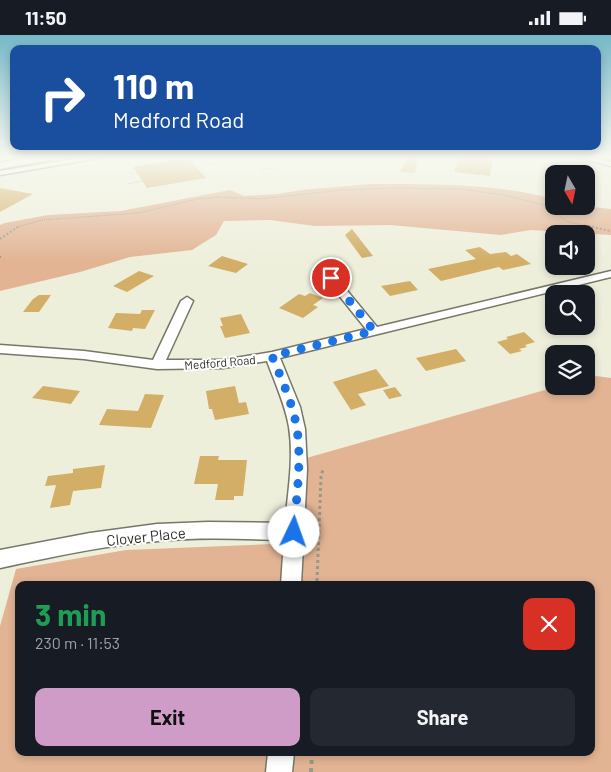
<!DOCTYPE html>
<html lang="en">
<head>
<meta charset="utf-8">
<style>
	body { margin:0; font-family:Barlow,sans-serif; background:#242831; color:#f1f3f6; height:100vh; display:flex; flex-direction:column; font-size:19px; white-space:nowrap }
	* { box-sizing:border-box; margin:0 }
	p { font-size:16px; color:#9ea1a6 }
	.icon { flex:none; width:28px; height:28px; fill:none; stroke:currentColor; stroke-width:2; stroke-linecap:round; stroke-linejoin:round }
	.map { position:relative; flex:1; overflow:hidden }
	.details { position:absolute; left:15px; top:546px; width:580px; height:175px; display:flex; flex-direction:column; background:#171b24; border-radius:10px; box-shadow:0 2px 8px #0003 }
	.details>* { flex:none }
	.hud { position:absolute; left:10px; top:10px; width:591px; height:105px; border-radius:10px; box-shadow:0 2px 8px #0003; background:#1a4fa0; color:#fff; overflow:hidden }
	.needle { width:32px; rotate:171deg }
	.buttons { position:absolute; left:545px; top:130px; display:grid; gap:10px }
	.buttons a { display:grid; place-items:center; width:50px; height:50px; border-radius:10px; background:#171b24; box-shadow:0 2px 8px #0003; font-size:25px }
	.pin { position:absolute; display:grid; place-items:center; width:42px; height:42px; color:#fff; margin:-21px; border:2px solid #fff; border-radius:50%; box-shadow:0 1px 5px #0007 }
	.me { position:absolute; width:55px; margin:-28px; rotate:3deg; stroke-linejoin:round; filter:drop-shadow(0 0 4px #0008) }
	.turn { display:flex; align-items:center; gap:18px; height:105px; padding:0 20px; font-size:22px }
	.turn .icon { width:65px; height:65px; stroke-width:2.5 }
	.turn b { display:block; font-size:35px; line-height:42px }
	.round { display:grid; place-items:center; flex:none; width:52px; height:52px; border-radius:10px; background:#242831 }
	.overview { display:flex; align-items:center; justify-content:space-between; height:85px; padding:0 20px }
	h1 { font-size:30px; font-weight:700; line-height:38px; color:#1e9e55 }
	.action { display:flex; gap:10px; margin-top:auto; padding:10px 20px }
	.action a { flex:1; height:58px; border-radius:10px; background:#ce9cc6; color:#111; font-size:20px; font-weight:700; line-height:58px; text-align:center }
	.action a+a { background:#242831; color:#f1f3f6 }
	.status { display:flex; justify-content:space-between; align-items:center; height:35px; padding:0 25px; background:#171b24; direction:ltr }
	.status svg { height:14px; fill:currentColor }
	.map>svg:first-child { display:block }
</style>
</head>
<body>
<div class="status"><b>11:50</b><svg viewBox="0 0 49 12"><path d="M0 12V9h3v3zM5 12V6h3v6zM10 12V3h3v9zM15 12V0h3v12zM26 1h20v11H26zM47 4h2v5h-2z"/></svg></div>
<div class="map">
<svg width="611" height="737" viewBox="0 0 611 737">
	<rect width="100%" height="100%" fill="#eeefdb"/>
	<g fill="#e2b494" fill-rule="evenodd">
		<path d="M371 149C432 149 495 148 554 164V171H583L611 174V200L531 195 501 200 390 190 315 191 270 185 224 186 216 200 192 215 130 222 80 237 0 256V190L5 188 48 180 121 176 230 155 244 161 278 159 301 155Z"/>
		<path d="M596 341 611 343V737H0V591L16 534 126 515 298 508 303 424 559 351H586V344ZM19 550H591V718H19Z"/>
	</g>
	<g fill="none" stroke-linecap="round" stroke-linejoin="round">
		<polyline stroke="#6bbf99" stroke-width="2" points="600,122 611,125"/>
	</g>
	<g fill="#d2ae67">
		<polygon points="408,122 418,122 415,138 400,137"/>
		<polygon points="459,122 493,122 490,141 454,137"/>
		<polygon points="187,123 206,143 147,153 133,132"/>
		<polygon points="0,153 33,159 0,177"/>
		<polygon points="352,194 373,221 362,223 345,200"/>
		<polygon points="480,212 490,219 506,217 511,221 517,219 531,229 503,235 499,232 441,246 428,234 476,224 465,215"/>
		<polygon points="222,221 248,229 236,238 208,231"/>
		<polygon points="139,236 154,241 127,257 113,251"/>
		<polygon points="410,246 418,255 390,261 381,251"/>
		<polygon points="310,258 323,263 313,270 318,272 303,283 279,273 299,259 305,261"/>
		<polygon points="39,260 51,260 39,277 23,277 33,264"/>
		<polygon points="142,275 155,275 145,294 133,293 132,296 108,293 116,278 140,279"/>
		<polygon points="241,279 250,298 225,303 220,291 223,291 220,283"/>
		<polygon points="524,297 535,307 525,310 527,312 519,314 522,316 510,319 497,307 508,304 506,302"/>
		<polygon points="456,314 466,326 426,336 416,323"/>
		<polygon points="376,334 389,351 358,359 366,370 351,375 333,347"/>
		<polygon points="43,351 80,356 71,369 32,363"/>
		<polygon points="235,351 239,368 246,367 249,379 215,385 212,374 209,374 206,356"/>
		<polygon points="395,352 402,361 389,364 383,355"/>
		<polygon points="145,359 164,360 151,393 99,390 107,374 138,376"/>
		<polygon points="200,421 219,421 218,425 247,425 243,461 234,461 234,465 215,465 218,449 194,449"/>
		<polygon points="105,430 101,453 73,456 70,470 50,473 56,450 45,451 48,441 73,438 73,434"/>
	</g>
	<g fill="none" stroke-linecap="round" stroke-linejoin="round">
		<g stroke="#767766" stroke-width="3">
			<g id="minor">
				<polygon points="85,122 105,122 0,140 0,136"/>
				<polygon points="577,122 591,122 611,127 611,131"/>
				<path d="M611 236V242L280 323 300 372 305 394 307 434 301 550H281L284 505C242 504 200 502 158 506 105 510 52 522 0 533V515L90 498 157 489 208 487 285 488C288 457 294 423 289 392 285 369 275 348 267 326L223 333 157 334 84 324 0 318V310L84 316 153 325 181 266 187 262 193 266 166 325H223L272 317 366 294 325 243 331 240 335 241 377 292Z"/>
				<polygon points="268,718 294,718 292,737 266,737"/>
			</g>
		</g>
		<g stroke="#767766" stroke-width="3">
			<polygon id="highway" points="29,122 54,122 49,125 0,134 0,128"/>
		</g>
		<g stroke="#98998b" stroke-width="1" stroke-dasharray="1 1" stroke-linecap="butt">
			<polyline points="126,123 129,129"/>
			<polyline points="227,126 246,124 250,128 254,128"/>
			<polyline points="526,128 528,122"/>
			<polyline points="192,129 194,127"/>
			<polyline points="209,129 222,127"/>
			<polyline points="262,137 264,134 274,133"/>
			<polyline points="130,139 133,139"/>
			<polyline points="128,149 142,146"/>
			<polyline points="17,192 42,185 138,178 198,164 218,162 259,164 343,155 395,153 460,154 505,160 543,170 568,187 594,192"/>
		</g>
		<g stroke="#98998b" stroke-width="2" stroke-dasharray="2 2" stroke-linecap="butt">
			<polyline points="588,191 611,196"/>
			<polyline points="0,204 19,191"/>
			<polyline points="0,221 0,224"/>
		</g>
		<polyline stroke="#98998b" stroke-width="3" stroke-dasharray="3 3" stroke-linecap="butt" points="317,546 321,442 323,434"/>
		<g stroke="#98998b" stroke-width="4" stroke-dasharray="4 4" stroke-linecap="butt">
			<polyline points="317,550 317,545"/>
			<polyline points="311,737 312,718"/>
		</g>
		<use href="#minor" fill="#fff" fill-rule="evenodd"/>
		<use href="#highway" fill="#fff" fill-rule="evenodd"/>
	</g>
	<linearGradient id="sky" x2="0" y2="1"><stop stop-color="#76b8c8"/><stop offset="0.54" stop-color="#f7f8ef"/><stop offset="1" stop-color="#f7f8ef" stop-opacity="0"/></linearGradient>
	<rect width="611" height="226" fill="url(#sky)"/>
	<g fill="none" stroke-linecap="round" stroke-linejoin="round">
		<path stroke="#1a73e8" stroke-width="9" stroke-dasharray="0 16.2" d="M294 497C296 464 302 427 297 394 293 369 282 345 272 321L374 296 331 243"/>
	</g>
	<g text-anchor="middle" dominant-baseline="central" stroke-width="4" stroke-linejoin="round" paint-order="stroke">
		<g font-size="12" fill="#2e2e27" stroke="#fff">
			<text transform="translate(220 327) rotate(-5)">Medford Road</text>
		</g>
		<g font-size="15" fill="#2e2e27" stroke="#fff">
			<text transform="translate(146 501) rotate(-6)">Clover Place</text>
		</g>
	</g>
</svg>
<div class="buttons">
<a><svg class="needle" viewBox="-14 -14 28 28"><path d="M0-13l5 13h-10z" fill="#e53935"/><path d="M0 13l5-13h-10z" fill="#9ea1a6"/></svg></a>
<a><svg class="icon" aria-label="sound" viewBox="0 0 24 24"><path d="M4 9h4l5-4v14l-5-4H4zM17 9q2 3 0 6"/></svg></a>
<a><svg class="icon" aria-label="search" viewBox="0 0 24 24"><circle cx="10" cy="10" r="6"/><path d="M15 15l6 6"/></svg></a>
<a><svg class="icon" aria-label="layers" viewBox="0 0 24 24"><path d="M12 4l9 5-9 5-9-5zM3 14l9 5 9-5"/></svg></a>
</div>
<div class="pin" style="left:331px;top:243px;background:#d93025"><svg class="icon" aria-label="arrive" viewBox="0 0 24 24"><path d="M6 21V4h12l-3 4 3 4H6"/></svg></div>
<svg class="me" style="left:294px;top:497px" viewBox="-20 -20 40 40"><circle r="19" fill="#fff"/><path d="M0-13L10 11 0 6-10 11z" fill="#1a73e8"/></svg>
<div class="hud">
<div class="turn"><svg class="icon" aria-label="right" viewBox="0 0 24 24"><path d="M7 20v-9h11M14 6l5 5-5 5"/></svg><div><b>110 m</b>Medford Road</div></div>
</div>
<section class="details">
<div class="overview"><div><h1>3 min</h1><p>230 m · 11:53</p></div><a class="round" style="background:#d93025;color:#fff"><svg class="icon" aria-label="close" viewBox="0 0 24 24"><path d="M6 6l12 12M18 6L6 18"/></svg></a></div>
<div class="action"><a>Exit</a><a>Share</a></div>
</section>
</div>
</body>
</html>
